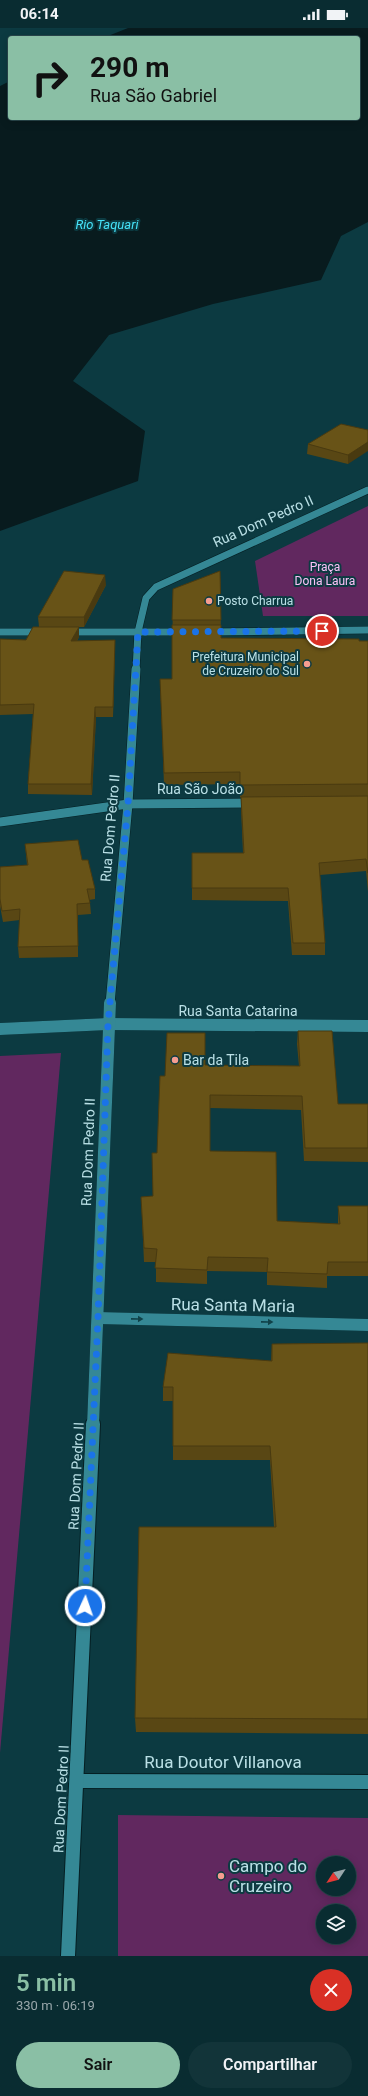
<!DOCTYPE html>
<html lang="pt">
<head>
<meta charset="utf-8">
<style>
	body { margin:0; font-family:Roboto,sans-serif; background:#123439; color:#f1f3f6; height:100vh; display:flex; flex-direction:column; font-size:15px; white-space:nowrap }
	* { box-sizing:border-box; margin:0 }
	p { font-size:13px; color:#99a7ab }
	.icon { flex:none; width:22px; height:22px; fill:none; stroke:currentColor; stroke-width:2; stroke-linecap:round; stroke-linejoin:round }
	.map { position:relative; height:1928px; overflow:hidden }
	.details { display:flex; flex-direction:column; background:#092c31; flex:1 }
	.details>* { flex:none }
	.top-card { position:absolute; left:8px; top:8px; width:352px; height:84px; border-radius:4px; box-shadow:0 2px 10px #0003,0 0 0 1px #29484d; background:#8abfa5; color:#111; overflow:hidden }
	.needle { width:26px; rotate:234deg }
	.buttons { position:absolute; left:316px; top:1828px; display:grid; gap:8px }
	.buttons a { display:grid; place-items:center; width:40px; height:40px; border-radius:50%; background:#092c31; box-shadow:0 2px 10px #0003,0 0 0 1px #29484d; font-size:20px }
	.pin { position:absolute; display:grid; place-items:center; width:34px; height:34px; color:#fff; margin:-17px; border:2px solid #fff; border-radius:50%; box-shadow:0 1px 4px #0007 }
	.me { position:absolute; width:44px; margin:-22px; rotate:3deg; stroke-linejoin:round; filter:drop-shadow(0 0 3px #0008) }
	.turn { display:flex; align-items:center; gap:14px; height:84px; padding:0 16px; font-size:18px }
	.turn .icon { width:52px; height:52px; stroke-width:2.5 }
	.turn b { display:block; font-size:28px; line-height:34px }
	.round { display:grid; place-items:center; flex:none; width:42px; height:42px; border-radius:21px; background:#123439 }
	.summary { display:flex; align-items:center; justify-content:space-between; height:68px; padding:0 16px }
	h1 { font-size:24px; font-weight:600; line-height:30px; color:#8abfa5 }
	.primary-button { display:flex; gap:8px; margin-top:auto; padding:8px 16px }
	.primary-button a { flex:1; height:46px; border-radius:24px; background:#8abfa5; color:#111; font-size:16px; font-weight:600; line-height:46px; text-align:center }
	.primary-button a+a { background:#123439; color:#f1f3f6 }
	.status { display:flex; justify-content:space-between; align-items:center; height:28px; padding:0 20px; background:#092c31; direction:ltr }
	.status svg { height:11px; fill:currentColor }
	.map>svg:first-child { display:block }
</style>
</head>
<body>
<div class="status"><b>06:14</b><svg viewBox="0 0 49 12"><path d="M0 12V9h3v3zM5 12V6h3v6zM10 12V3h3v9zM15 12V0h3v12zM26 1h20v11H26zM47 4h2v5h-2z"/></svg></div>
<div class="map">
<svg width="368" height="1928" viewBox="0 0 368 1928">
	<rect width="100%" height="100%" fill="#0c3a41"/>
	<g fill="#61285f" fill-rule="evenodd">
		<polygon points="368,478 368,588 263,588 255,533"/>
		<polygon points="61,1025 0,1725 0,1028"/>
		<path d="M118 1787 368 1790V1928H118ZM323 1835H349V1861H323ZM323 1883H349V1909H323Z"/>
	</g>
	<polygon fill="#081b1e" points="128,0 368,0 368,194 341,208 321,252 213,276 109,307 73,353 145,403 138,453 0,503 0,58 10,53 10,90 358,90 358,10 103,10"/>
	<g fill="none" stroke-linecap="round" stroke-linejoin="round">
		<g stroke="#051f23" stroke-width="8">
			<g id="minor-far2">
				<polyline points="0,604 42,604"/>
				<polyline points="66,604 184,604"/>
				<polyline points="208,604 368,602"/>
			</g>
		</g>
		<g stroke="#051f23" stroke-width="10">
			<polyline id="minor-far1" points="0,794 128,776 254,775"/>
		</g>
		<g stroke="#051f23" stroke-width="16">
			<polyline id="minor" points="77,1753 368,1754"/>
		</g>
		<g stroke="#051f23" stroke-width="12">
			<g id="tertiary">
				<polyline points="108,996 368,998"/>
				<polyline points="98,1290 368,1297"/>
			</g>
		</g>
		<g stroke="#051f23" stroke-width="8">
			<polyline id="secondary-far3" points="136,642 138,604 146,570 156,559 368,462"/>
		</g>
		<g stroke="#051f23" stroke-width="10">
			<polyline id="secondary-far2" points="110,976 128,776 136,641"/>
		</g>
		<g stroke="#051f23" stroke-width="12">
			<g id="secondary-far1">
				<polyline points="0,1001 108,996"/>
				<polyline points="93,1397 110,975"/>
			</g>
		</g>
		<g stroke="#051f23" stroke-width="16">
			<polyline id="secondary" points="68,1928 93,1396"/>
		</g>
		<use href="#minor-far2" stroke="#358895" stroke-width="7"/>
		<use href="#minor-far1" stroke="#358895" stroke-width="9"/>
		<use href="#minor" stroke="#358895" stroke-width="14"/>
		<use href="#tertiary" stroke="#358895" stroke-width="12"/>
		<use href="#secondary-far3" stroke="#358895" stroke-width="7"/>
		<use href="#secondary-far2" stroke="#358895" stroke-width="9"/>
		<use href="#secondary-far1" stroke="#358895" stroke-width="12"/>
		<use href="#secondary" stroke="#358895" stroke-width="14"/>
	</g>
	<g fill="#594714">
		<polygon points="368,402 348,436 307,426 308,416"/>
		<polygon points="220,543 221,610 368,613 368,864 366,843 320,847 325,915 325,927 292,927 288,873 192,872 192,825 243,825 241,781 241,769 240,769 239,756 164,757 160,651 172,651 173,561"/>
		<polygon points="106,557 84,599 39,599 38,589"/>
		<polygon points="79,609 77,613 115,612 113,689 96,689 92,767 28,766 28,756 33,686 0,687 0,611 26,612"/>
		<polygon points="25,816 82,832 95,861 95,871 89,872 90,875 91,886 78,887 78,929 19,930 18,919 20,892 3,894 0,878 0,839 27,837 26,826"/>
		<polygon points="298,1003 338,1076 368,1076 368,1134 304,1133 301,1082 210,1080 210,1123 277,1193 338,1196 338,1178 368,1178 368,1248 327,1248 327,1260 267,1257 267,1244 207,1243 207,1256 156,1254 156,1234 144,1234 141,1169 153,1168 165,1048 205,1037 299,1038 297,1016"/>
		<polygon points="368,1315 368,1706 136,1704 135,1690 274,1499 270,1432 173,1432 173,1373 163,1373 163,1359 271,1333 272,1316"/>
	</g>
	<g fill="#493a10">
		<polygon points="368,414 368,423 348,436 348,427"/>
		<polygon points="105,547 106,557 84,599 84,589"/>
		<polygon points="79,599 79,609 72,622 71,613"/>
		<polygon points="115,612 115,622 113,689 113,679"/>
		<polygon points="95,679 96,689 92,767 91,756"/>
	</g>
	<g fill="#685317" stroke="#493a10">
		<polygon points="341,396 368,402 368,414 348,427 308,416"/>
		<polygon points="64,543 105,547 84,589 38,589"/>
		<polygon points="220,543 221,592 172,592 173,561"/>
		<polygon points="172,597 221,597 221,610 359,611 359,613 368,613 368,756 240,757 240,744 164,745 160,651 172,651"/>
		<polygon points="33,599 79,599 71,613 115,612 113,679 95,679 91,756 28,756 34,676 0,677 0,611 26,612"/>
		<polygon points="368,768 368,845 366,831 319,835 325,915 293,915 288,860 192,860 192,825 244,825 241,769"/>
		<polygon points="78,812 82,832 88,832 95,861 87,861 90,875 77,876 78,918 18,919 20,881 2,883 0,871 0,839 28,837 25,816"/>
		<polygon points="298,1003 332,1003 338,1076 368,1076 368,1120 305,1120 302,1068 210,1067 210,1123 276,1124 277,1193 340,1196 338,1178 368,1178 368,1234 328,1234 327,1246 267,1244 268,1230 208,1229 207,1242 155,1240 157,1221 144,1220 141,1169 153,1168 152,1125 157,1125 160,1048 165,1048 167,1005 205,1005 205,1037 300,1038"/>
		<polygon points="368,1315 368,1691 135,1690 139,1499 276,1499 270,1418 173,1418 173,1359 163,1359 168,1325 272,1333 272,1316"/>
	</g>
	<defs><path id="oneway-solid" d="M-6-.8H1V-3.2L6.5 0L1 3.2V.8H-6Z"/></defs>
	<g fill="#104249">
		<use href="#oneway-solid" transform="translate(137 1291) rotate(1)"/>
		<use href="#oneway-solid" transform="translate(267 1294) rotate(1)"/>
	</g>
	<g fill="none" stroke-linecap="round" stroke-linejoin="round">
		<polyline stroke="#1a73e8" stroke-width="7" stroke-dasharray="0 12.6" points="85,1578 98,1290 108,996 128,776 138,604 322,603"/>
	</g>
	<g fill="#f59d90" stroke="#0c3a41" stroke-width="1.5">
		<circle cx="209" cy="573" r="4"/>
		<circle cx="307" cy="636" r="4"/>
		<circle cx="175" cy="1032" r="4"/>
		<circle cx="221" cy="1848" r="4"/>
	</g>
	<g text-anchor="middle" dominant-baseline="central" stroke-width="4" stroke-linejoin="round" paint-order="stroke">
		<g font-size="12" fill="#fbc1f7" stroke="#0c3a41">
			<text x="325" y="539">Praça<tspan x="325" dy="14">Dona Laura</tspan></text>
		</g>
		<g font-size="12" fill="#bae0e6" stroke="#0c3a41" text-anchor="start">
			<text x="217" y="573">Posto Charrua</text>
			<text x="299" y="629" text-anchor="end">Prefeitura Municipal<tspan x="299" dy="14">de Cruzeiro do Sul</tspan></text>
		</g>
		<g font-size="13" font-style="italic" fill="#46e2f8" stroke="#0c3a41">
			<text x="107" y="196">Rio Taquari</text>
		</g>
		<g font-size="14" fill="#bae0e6" stroke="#0c3a41">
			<text transform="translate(263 493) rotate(-24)">Rua Dom Pedro II</text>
			<text x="200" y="761">Rua São João</text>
			<text transform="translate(110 800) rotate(-85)">Rua Dom Pedro II</text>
			<text x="238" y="983">Rua Santa Catarina</text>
			<text transform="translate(88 1124) rotate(-88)">Rua Dom Pedro II</text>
			<text transform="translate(76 1448) rotate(-87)">Rua Dom Pedro II</text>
			<text transform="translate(61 1771) rotate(-87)">Rua Dom Pedro II</text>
		</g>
		<g font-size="14" fill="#bae0e6" stroke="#0c3a41" text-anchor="start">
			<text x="183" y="1032">Bar da Tila</text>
		</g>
		<g font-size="17" fill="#bae0e6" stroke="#0c3a41">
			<text transform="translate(233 1277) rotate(1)">Rua Santa Maria</text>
			<text x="223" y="1734">Rua Doutor Villanova</text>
		</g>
		<g font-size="17" fill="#bae0e6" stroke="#0c3a41" text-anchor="start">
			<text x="229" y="1838">Campo do<tspan x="229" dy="20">Cruzeiro</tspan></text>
		</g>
	</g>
</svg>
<div class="buttons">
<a><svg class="needle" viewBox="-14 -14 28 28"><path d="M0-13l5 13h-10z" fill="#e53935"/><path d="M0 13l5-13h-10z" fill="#99a7ab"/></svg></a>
<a><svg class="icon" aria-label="layers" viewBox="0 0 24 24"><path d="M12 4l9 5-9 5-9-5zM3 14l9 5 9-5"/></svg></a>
</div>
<div class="pin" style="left:322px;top:603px;background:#d93025"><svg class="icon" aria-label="arrive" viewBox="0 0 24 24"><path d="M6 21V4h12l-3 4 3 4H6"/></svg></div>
<svg class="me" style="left:85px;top:1578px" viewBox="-20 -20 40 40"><circle r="17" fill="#1a73e8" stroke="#fff" stroke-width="3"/><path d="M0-11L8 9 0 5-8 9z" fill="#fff"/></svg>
<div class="top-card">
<div class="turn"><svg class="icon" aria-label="right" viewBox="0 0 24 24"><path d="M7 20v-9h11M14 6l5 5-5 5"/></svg><div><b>290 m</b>Rua São Gabriel</div></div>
</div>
</div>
<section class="details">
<div class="summary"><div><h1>5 min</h1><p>330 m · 06:19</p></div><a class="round" style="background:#d93025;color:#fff"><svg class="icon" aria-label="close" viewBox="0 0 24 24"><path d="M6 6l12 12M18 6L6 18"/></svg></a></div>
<div class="primary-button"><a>Sair</a><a>Compartilhar</a></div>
</section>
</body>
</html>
